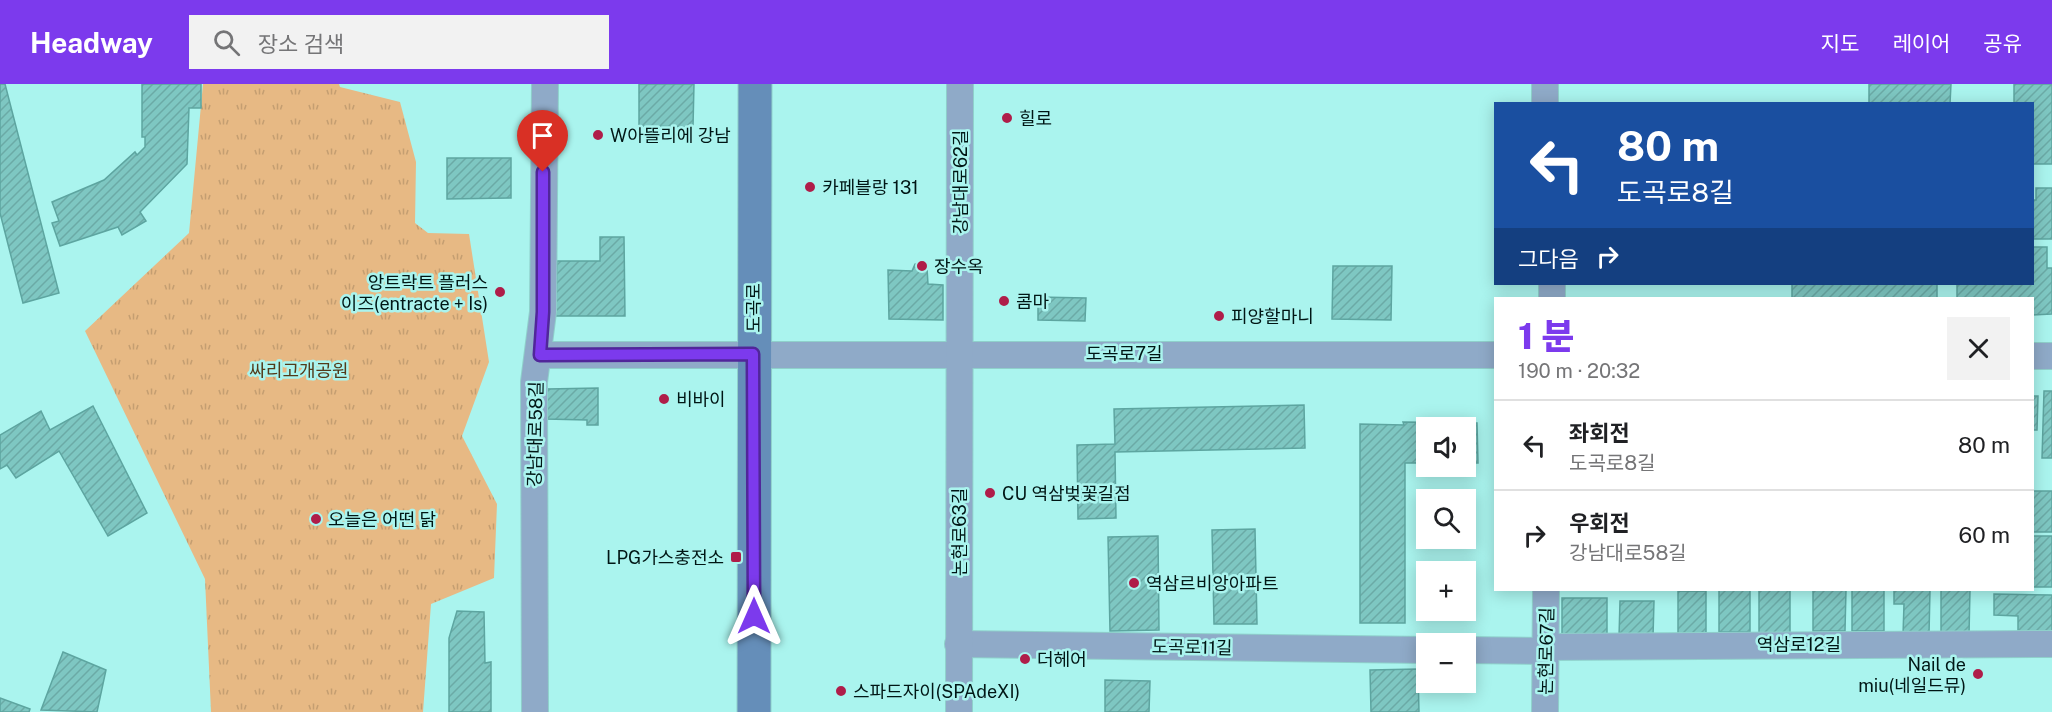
<!DOCTYPE html>
<html lang="ko">
<head>
<meta charset="utf-8">
<style>
	body { margin:0; font-family:"Public Sans","Noto Sans KR",sans-serif; background:#f2f2f2; color:#202124; height:100vh; display:flex; flex-direction:column; font-size:22px; white-space:nowrap }
	* { box-sizing:border-box; margin:0 }
	p { font-size:20px; color:#757577 }
	.icon { flex:none; width:33px; height:33px; fill:none; stroke:currentColor; stroke-width:2; stroke-linecap:round; stroke-linejoin:round }
	.map { position:relative; flex:1; overflow:hidden }
	.side { position:absolute; left:1494px; top:213px; width:540px; height:294px; display:flex; flex-direction:column; background:#fff; border-radius:0px; box-shadow:0 3px 15px #0003 }
	.side>* { flex:none }
	.guide { position:absolute; left:1494px; top:18px; width:540px; height:183px; border-radius:0px; box-shadow:0 3px 15px #0003; background:#1a4fa0; color:#fff; overflow:hidden }
	.controls { position:absolute; left:1416px; top:333px; display:grid; gap:12px }
	.controls a { display:grid; place-items:center; width:60px; height:60px; border-radius:0px; background:#fff; box-shadow:0 3px 15px #0003; font-size:30px }
	.pin { position:absolute; display:grid; place-items:center; width:51px; height:51px; color:#fff; margin:-62px -26px; border-radius:50% 50% 50% 0; rotate:-45deg; box-shadow:0 0 6px #0007 }
	.pin .icon { rotate:45deg }
	.me { position:absolute; width:66px; margin:-33px; rotate:0deg; stroke-linejoin:round; filter:drop-shadow(0 0 4px #0008) }
	.turn { display:flex; align-items:center; gap:21px; height:126px; padding:0 24px; font-size:27px }
	.turn .icon { width:78px; height:78px; stroke-width:2.5 }
	.turn b { display:block; font-size:42px; line-height:51px }
	.then { display:flex; align-items:center; height:57px; padding:0 24px; background:#0003; gap:12px; font-size:22px }
	.round { display:grid; place-items:center; flex:none; width:63px; height:63px; border-radius:0px; background:#f2f2f2 }
	.overview { display:flex; align-items:center; justify-content:space-between; height:102px; padding:0 24px }
	h1 { font-size:36px; font-weight:800; line-height:45px; color:#7c3aed }
	ul { padding:0; list-style:none }
	li { display:flex; align-items:center; gap:18px; height:90px; padding:0 24px; border-top:2px solid #e0e0e0 }
	li div { flex:1 }
	li b { display:block; font-size:22px }
	li em { font-style:normal }
	header { display:flex; align-items:center; gap:36px; box-sizing:border-box; height:84px; padding:0 30px; background:#7c3aed; color:#fff }
	header strong { font-size:28px }
	nav { display:flex; gap:33px; margin-inline-start:auto; font-size:21px }
	.search { width:420px; height:54px; background:#f2f2f2; display:flex; align-items:center; gap:15px; box-sizing:border-box; padding:0 21px; border-radius:0px; color:#757577; font-size:22px }
	.map>svg:first-child { display:block }
</style>
</head>
<body>
<header>
<strong>Headway</strong>
<div class="search"><svg class="icon" aria-label="search" viewBox="0 0 24 24"><circle cx="10" cy="10" r="6"/><path d="M15 15l6 6"/></svg>장소 검색</div>
<nav><a>지도</a><a>레이어</a><a>공유</a></nav>
</header>
<div class="map">
<svg width="2052" height="628" viewBox="0 0 2052 628">
	<defs>
		<pattern id="grass-tufts" width="24" height="20" patternUnits="userSpaceOnUse" patternTransform="scale(1.5)"><rect width="24" height="20" fill="#e7b984"/><path d="M3 7l-1-3M5 7V3M7 7l1-3M15 17l-1-3M17 17v-4M19 17l1-3" fill="none" stroke="#c49e71"/></pattern>
		<pattern id="building-hatch" width="6" height="6" patternUnits="userSpaceOnUse" patternTransform="scale(1.5)"><rect width="6" height="6" fill="#7ec7c2"/><path d="M-1 1l2-2M0 6l6-6M5 7l2-2" fill="none" stroke="#6baaa6"/></pattern>
	</defs>
	<rect width="100%" height="100%" fill="#aaf4ee"/>
	<polygon fill="url(#grass-tufts)" points="203,0 339,0 340,3 400,18 416,78 415,139 428,149 469,150 489,278 462,352 497,420 494,494 431,520 423,628 211,628 205,495 85,247 189,149"/>
	<g fill="url(#building-hatch)" stroke="#5da5a0" stroke-width="1.5">
		<polygon points="0,0 5,0 59,209 23,219 0,129"/>
		<polygon points="142,0 201,0 201,24 189,24 187,80 140,128 146,137 122,151 118,143 60,162 52,139 59,137 52,118 104,96 135,68 137,71 145,63 145,53 142,53"/>
		<polygon points="639,0 694,0 693,43 639,42"/>
		<polygon points="1869,0 1951,0 1950,20 1869,20"/>
		<polygon points="2014,0 2052,0 2052,80 2032,80 2032,20 2014,20"/>
		<polygon points="447,74 511,74 511,114 447,115"/>
		<polygon points="2036,104 2052,104 2052,155 2032,155 2032,116 2036,116"/>
		<polygon points="600,153 624,153 625,232 556,232 557,177 600,177"/>
		<polygon points="2032,163 2047,163 2047,184 2052,184 2052,230 2032,231 2032,214 1957,214 1957,200 2032,200"/>
		<polygon points="921,178 927,184 928,200 943,201 943,236 889,235 888,186 912,187 915,180"/>
		<polygon points="1333,182 1392,182 1391,236 1332,235"/>
		<rect x="1792" y="200" width="145" height="14"/>
		<polygon points="1038,213 1086,214 1085,237 1038,236"/>
		<polygon points="598,304 598,341 587,341 587,336 546,335 547,305"/>
		<polygon points="2044,307 2052,307 2052,374 2042,374"/>
		<polygon points="2032,312 2038,312 2037,346 2032,346"/>
		<polygon points="1304,321 1305,364 1115,368 1116,434 1078,435 1077,361 1115,360 1114,325"/>
		<polygon points="93,322 147,429 108,452 59,367 16,394 7,381 0,385 0,351 41,327 50,346"/>
		<polygon points="1403,338 1477,339 1478,379 1466,379 1466,344 1426,344 1426,379 1405,379 1405,539 1360,539 1360,340 1404,341"/>
		<rect x="2032" y="407" width="20" height="41"/>
		<polygon points="1255,445 1257,540 1214,540 1212,446"/>
		<polygon points="1158,452 1159,546 1110,547 1108,453"/>
		<rect x="2032" y="452" width="20" height="51"/>
		<rect x="1719" y="506" width="31" height="42"/>
		<rect x="1759" y="506" width="31" height="45"/>
		<polygon points="1813,506 1846,506 1845,547 1813,547"/>
		<rect x="1852" y="506" width="32" height="41"/>
		<polygon points="1894,506 1930,506 1929,551 1903,551 1904,520 1894,520"/>
		<polygon points="1941,506 1970,506 1969,551 1941,551"/>
		<rect x="1678" y="507" width="28" height="44"/>
		<polygon points="1994,510 2052,511 2052,553 2018,552 2018,532 1994,531"/>
		<rect x="1562" y="514" width="45" height="40"/>
		<polygon points="1620,517 1654,517 1653,553 1619,553"/>
		<polygon points="457,527 484,528 485,579 491,578 491,628 449,628 449,554"/>
		<polygon points="63,568 106,586 97,628 41,626"/>
		<polygon points="1418,585 1419,628 1371,628 1370,586"/>
		<polygon points="1105,596 1150,597 1149,628 1105,628"/>
		<polygon points="0,614 30,625 29,628 0,628"/>
	</g>
	<g fill="none" stroke-linecap="round" stroke-linejoin="round">
		<g stroke="#8fd0cb" stroke-width="28">
			<g id="minor">
				<polyline points="1545,0 1545,20"/>
				<polyline points="1552,214 1552,200"/>
				<polyline points="540,271 1496,271"/>
				<polyline points="2032,272 2052,272"/>
				<polyline points="958,560 1426,566"/>
				<polyline points="1545,563 2052,560"/>
				<polyline points="1466,566 1545,567"/>
				<polyline points="535,628 534,298 543,228 545,0"/>
				<polyline points="959,628 960,0"/>
				<polyline points="1545,628 1546,506"/>
			</g>
		</g>
		<g stroke="#8fd0cb" stroke-width="35">
			<polyline id="secondary" points="754,628 755,0"/>
		</g>
		<use href="#minor" stroke="#8faac8" stroke-width="26"/>
		<use href="#secondary" stroke="#658eb9" stroke-width="33"/>
	</g>
	<g fill="none" stroke-linecap="round" stroke-linejoin="round">
		<g stroke="#51269a" stroke-width="15">
			<polyline id="route" points="543,88 543,228 540,271 753,270 754,532"/>
		</g>
		<use href="#route" stroke="#7c3aed" stroke-width="10"/>
	</g>
	<g fill="#af1d49" stroke="#aaf4ee" stroke-width="2">
		<circle cx="1007" cy="34" r="6"/>
		<circle cx="598" cy="51" r="6"/>
		<circle cx="810" cy="103" r="6"/>
		<circle cx="922" cy="182" r="6"/>
		<circle cx="500" cy="208" r="6"/>
		<circle cx="1004" cy="217" r="6"/>
		<circle cx="1219" cy="232" r="6"/>
		<circle cx="664" cy="315" r="6"/>
		<circle cx="990" cy="409" r="6"/>
		<circle cx="316" cy="435" r="6"/>
		<rect x="730" y="467" width="12" height="12" rx="3"/>
		<circle cx="1134" cy="499" r="6"/>
		<circle cx="1025" cy="575" r="6"/>
		<circle cx="1978" cy="590" r="6"/>
		<circle cx="841" cy="607" r="6"/>
	</g>
	<g text-anchor="middle" dominant-baseline="central" stroke-width="5" stroke-linejoin="round" paint-order="stroke">
		<g font-size="18" fill="#001615" stroke="#aaf4ee" text-anchor="start">
			<text x="1019" y="34">힐로</text>
			<text x="610" y="51">W아뜰리에 강남</text>
			<text x="822" y="103">카페블랑 131</text>
			<text x="934" y="182">장수옥</text>
			<text x="488" y="198" text-anchor="end">앙트락트 플러스<tspan x="488" dy="21">이즈(entracte + Is)</tspan></text>
			<text x="1016" y="217">콤마</text>
			<text x="1231" y="232">피양할마니</text>
			<text x="676" y="315">비바이</text>
			<text x="1002" y="409">CU 역삼벚꽃길점</text>
			<text x="328" y="435">오늘은 어떤 닭</text>
			<text x="724" y="473" text-anchor="end">LPG가스충전소</text>
			<text x="1146" y="499">역삼르비앙아파트</text>
			<text x="1037" y="575">더헤어</text>
			<text x="1966" y="580" text-anchor="end">Nail de<tspan x="1966" dy="21">miu(네일드뮤)</tspan></text>
			<text x="853" y="607">스파드자이(SPAdeXI)</text>
		</g>
		<g font-size="18" fill="#001615" stroke="#aaf4ee">
			<text transform="translate(960 98) rotate(-90)">강남대로62길</text>
			<text transform="translate(753 224) rotate(-90)">도곡로</text>
			<text x="1124" y="269">도곡로7길</text>
			<text transform="translate(535 350) rotate(-89)">강남대로58길</text>
			<text transform="translate(959 448) rotate(-90)">논현로63길</text>
			<text x="1799" y="560">역삼로12길</text>
			<text transform="translate(1192 563) rotate(1)">도곡로11길</text>
			<text transform="translate(1546 567) rotate(-89)">논현로67길</text>
		</g>
		<g font-size="18" fill="#533a1a" stroke="#aaf4ee">
			<text x="299" y="286">싸리고개공원</text>
		</g>
	</g>
</svg>
<div class="controls">
<a><svg class="icon" aria-label="sound" viewBox="0 0 24 24"><path d="M4 9h4l5-4v14l-5-4H4zM17 9q2 3 0 6"/></svg></a>
<a><svg class="icon" aria-label="search" viewBox="0 0 24 24"><circle cx="10" cy="10" r="6"/><path d="M15 15l6 6"/></svg></a>
<a>+</a>
<a>−</a>
</div>
<div class="pin" style="left:543px;top:88px;background:#d93025"><svg class="icon" aria-label="arrive" viewBox="0 0 24 24"><path d="M6 21V4h12l-3 4 3 4H6"/></svg></div>
<svg class="me" style="left:754px;top:532px" viewBox="-20 -20 40 40"><path d="M0-17L14 15 0 8-14 15z" fill="#7c3aed" stroke="#fff" stroke-width="4"/></svg>
<div class="guide">
<div class="turn"><svg class="icon" aria-label="left" viewBox="0 0 24 24"><path d="M17 20v-9H6M10 6l-5 5 5 5"/></svg><div><b>80 m</b>도곡로8길</div></div>
<div class="then">그다음<svg class="icon" aria-label="right" viewBox="0 0 24 24"><path d="M7 20v-9h11M14 6l5 5-5 5"/></svg></div>
</div>
<section class="side">
<div class="overview"><div><h1>1 분</h1><p>190 m · 20:32</p></div><a class="round"><svg class="icon" aria-label="close" viewBox="0 0 24 24"><path d="M6 6l12 12M18 6L6 18"/></svg></a></div>
<ul>
<li><svg class="icon" aria-label="left" viewBox="0 0 24 24"><path d="M17 20v-9H6M10 6l-5 5 5 5"/></svg><div><b>좌회전</b><p>도곡로8길</p></div><em>80 m</em></li>
<li><svg class="icon" aria-label="right" viewBox="0 0 24 24"><path d="M7 20v-9h11M14 6l5 5-5 5"/></svg><div><b>우회전</b><p>강남대로58길</p></div><em>60 m</em></li>
</ul>
</section>
</div>
</body>
</html>
